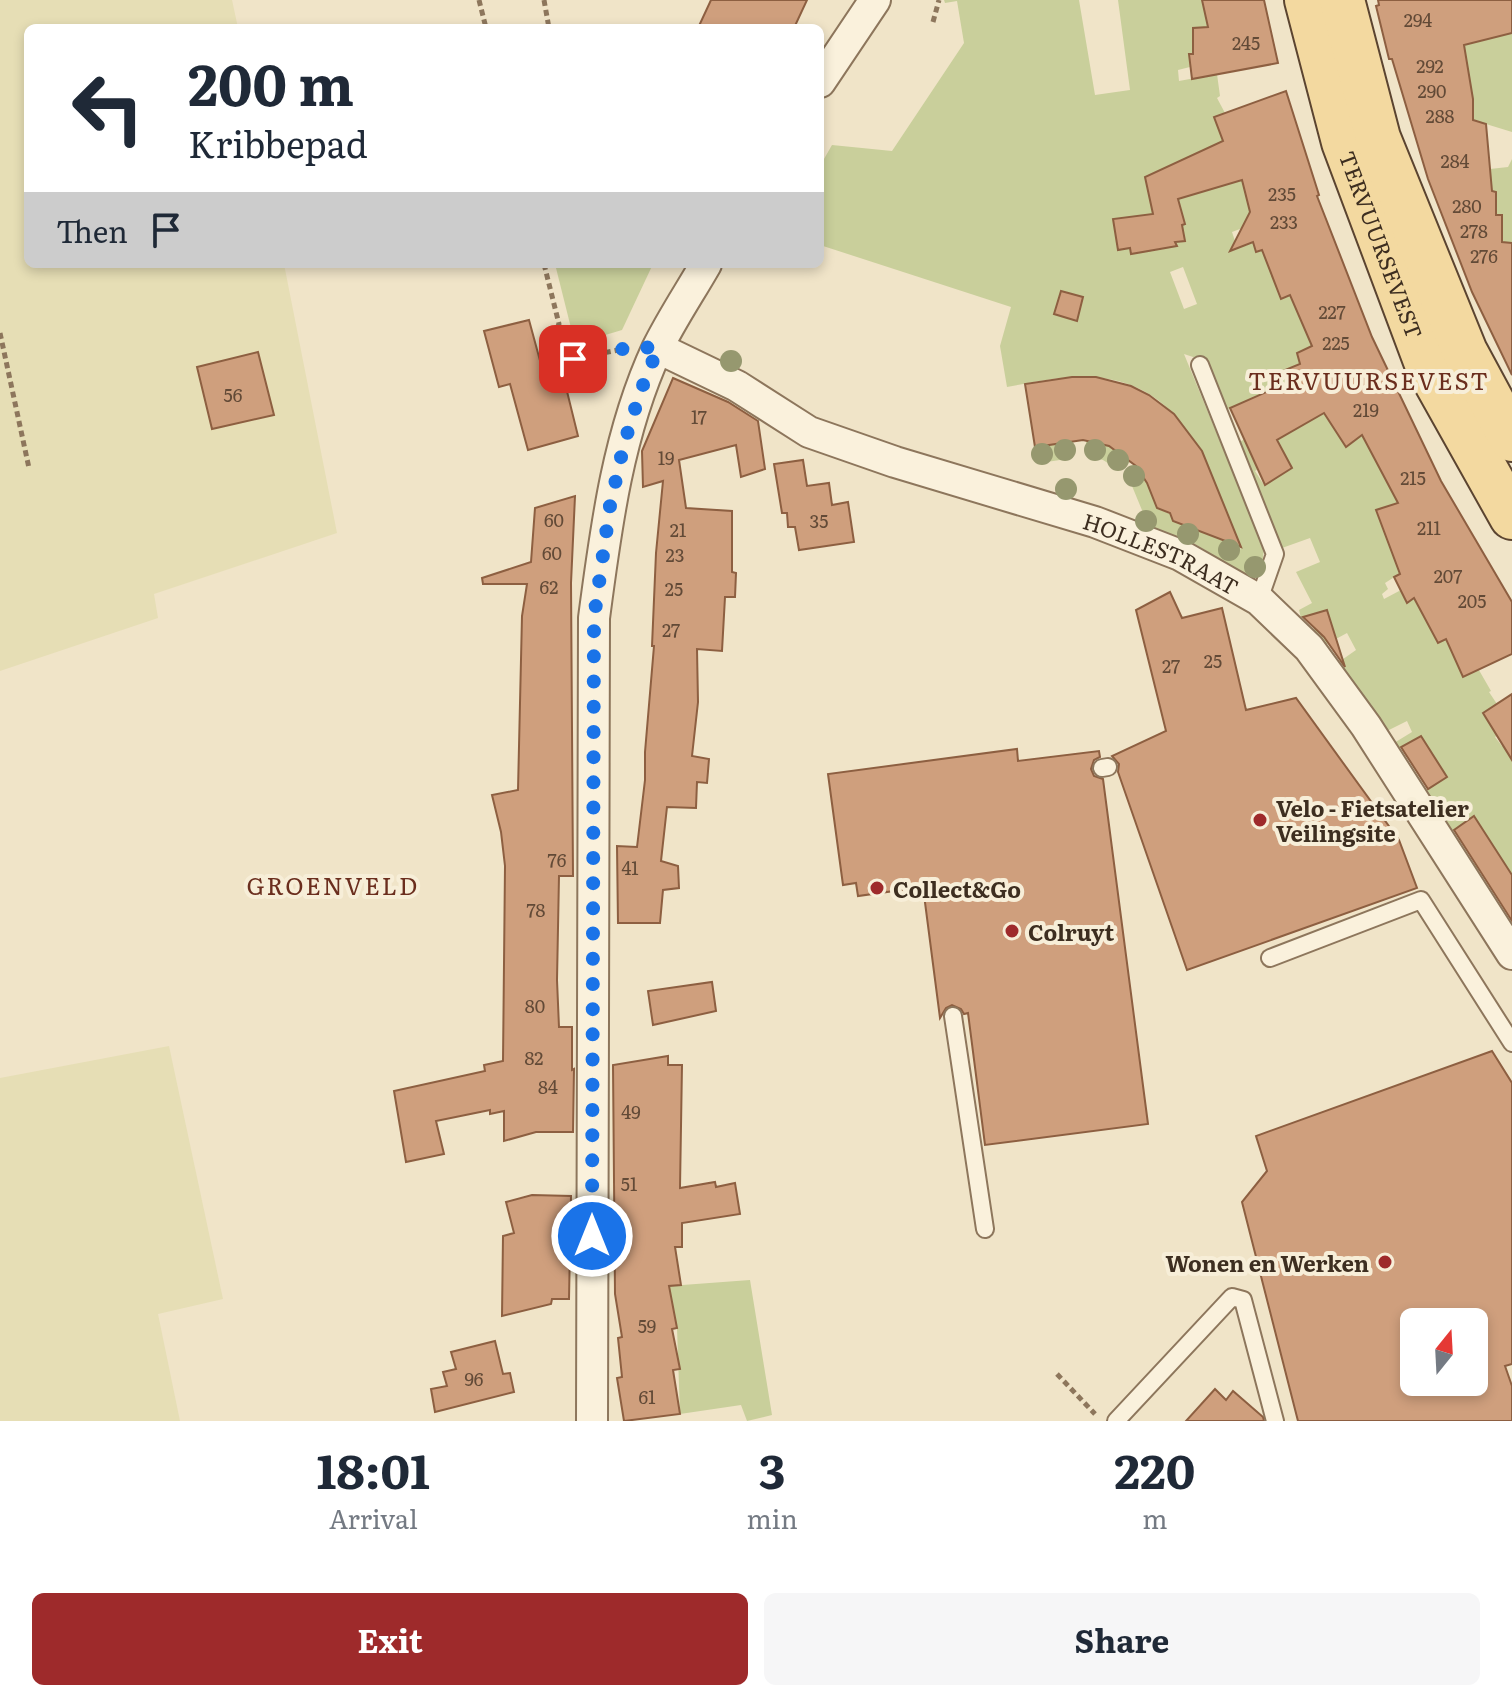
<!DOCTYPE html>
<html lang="en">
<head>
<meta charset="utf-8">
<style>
	body { margin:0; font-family:Literata,serif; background:#f6f6f7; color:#1f2937; height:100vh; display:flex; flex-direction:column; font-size:30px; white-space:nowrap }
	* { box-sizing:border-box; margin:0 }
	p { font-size:26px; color:#747a83 }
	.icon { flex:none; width:44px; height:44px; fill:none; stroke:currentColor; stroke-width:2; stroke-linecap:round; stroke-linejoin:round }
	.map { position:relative; height:1421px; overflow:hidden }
	.side { display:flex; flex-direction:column; background:#fff; flex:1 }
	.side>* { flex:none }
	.guide { position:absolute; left:24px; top:24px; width:800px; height:244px; border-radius:12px; box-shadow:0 4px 12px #0003; background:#fff; color:#1f2937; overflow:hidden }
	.needle { width:52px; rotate:18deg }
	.buttons { position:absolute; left:1400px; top:1308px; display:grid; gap:16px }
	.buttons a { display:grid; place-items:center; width:88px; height:88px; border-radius:12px; background:#fff; box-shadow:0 4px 12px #0003; font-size:40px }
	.pin { position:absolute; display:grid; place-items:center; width:68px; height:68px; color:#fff; margin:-34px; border-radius:16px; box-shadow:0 4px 12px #0006 }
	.me { position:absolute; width:88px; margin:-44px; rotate:0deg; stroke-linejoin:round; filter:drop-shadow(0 0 6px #0008) }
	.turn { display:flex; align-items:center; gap:28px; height:168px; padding:0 32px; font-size:36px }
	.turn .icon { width:104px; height:104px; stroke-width:2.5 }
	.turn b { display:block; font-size:56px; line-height:68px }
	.then { display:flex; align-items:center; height:76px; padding:0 32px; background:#0003; gap:16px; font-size:30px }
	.eta { display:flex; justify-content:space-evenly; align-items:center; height:136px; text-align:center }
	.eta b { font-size:48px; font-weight:700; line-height:56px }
	.button { display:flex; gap:16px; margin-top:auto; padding:16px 32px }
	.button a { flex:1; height:92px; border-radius:12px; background:#9e2a2b; color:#fff; font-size:32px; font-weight:700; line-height:92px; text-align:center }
	.button a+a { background:#f6f6f7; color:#1f2937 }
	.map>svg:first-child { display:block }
</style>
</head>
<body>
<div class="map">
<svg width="1512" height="1421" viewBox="0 0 1512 1421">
	<rect width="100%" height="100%" fill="#f0e4c8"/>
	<g fill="#e6deb5">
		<polygon points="0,0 232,0 238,28 28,28 28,264 284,264 337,533 154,594 158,618 0,671"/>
		<polygon points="169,1046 223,1299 158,1314 180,1421 0,1421 0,1078"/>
	</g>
	<g fill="#c9cf9b" fill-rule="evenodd">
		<path d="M944 0H1079L1095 95 1130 90 1118 0H1202L1208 27 1194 28 1193 37 1221 50 1189 54 1190 67 1178 70 1179 81 1217 74 1220 96 1217 98 1225 113 1215 117 1219 130 1243 132 1145 177 1162 243 1185 240 1182 225 1185 223 1178 199 1248 178 1253 224 1232 232 1236 244 1253 242 1256 252 1272 246 1307 264V335L1312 346 1297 353 1300 364 1286 370 1289 381 1323 368 1341 439 1346 447 1363 434 1398 503 1377 510 1421 560 1385 583 1388 589 1382 594 1384 599 1401 590 1408 602 1431 587 1491 691 1489 692 1497 704 1505 729 1495 737 1502 746 1512 741V876L1501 860 1476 872 1472 865 1498 854 1474 817 1450 832 1424 791 1447 777 1438 762 1433 764 1430 750 1421 736 1398 749 1394 743 1412 732 1407 721 1387 731 1336 664 1356 650 1347 633 1323 646 1304 632 1331 623 1327 610 1301 618 1299 610 1312 603 1296 572 1320 562 1310 538 1282 548 1279 542 1239 442 1266 429 1252 399 1226 410 1205 361 1184 354 1264 548 1261 575 1253 579 1195 544 1139 522 1137 519 1144 515 1132 486 1124 475 1136 466 1147 483 1157 508 1237 545 1241 550C1208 467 1185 372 1074 377 1052 378 1029 383 1007 387L1000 346 1011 307 820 245V166L832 145 892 151 964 43 957 1 945 3ZM1183 267 1197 304 1184 309 1170 272ZM1286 456 1292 468 1264 485 1255 471 1276 458Z"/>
		<polygon points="1488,0 1512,33 1512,132 1473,120 1464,45"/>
		<polygon points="1512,159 1512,243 1502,242 1502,215 1496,215 1496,193 1490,191 1490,169 1508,167"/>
		<polygon points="555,264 653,264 622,330 575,344"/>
		<polygon points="1086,440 1109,446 1131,461 1119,470 1103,460 1086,456"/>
		<polygon points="1072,441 1073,458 1040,463 1038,447"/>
		<polygon points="750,1280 772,1415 747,1421 741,1405 680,1414 677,1328 669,1286"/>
	</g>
	<g fill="#cf9f7d" stroke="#8d5f41" stroke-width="2" fill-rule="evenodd">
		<polygon points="711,0 807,0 794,28 698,28"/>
		<polygon points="1202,0 1264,0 1278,63 1192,79 1189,54 1193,54 1193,28 1208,27"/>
		<polygon points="1378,0 1512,0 1512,33 1464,45 1473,99 1473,120 1486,124 1492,191 1496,192 1496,215 1502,215 1502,242 1512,243 1512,375 1472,292 1428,179 1392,59 1389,59 1376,6 1379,5"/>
		<polygon points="1286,91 1319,195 1317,196 1372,337 1441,481 1512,602 1512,654 1463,677 1446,639 1438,643 1414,598 1407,603 1394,577 1400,574 1376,510 1398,503 1362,435 1346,447 1324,413 1277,440 1292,468 1265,485 1230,408 1289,382 1285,370 1300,364 1297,353 1312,346 1290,295 1281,299 1262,250 1256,252 1253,242 1230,251 1250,212 1242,180 1178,199 1185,224 1182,225 1185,241 1175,242 1177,246 1131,254 1130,248 1118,250 1113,219 1153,214 1145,177 1223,141 1214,117"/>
		<polygon points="1061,291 1083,297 1077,321 1054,314"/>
		<polygon points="529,320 542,368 560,363 578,436 528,450 510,384 499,387 484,331"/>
		<polygon points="258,352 274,415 212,429 197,367"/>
		<polygon points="1072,377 1096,377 1131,386 1149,395 1174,414 1202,451 1241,547 1173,521 1170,513 1157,508 1147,483 1136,466 1109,446 1083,440 1035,447 1025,384"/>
		<polygon points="673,378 728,402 758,421 765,469 741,477 736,445 679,460 686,508 732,511 732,572 736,573 735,597 725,597 722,651 697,649 698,702 692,756 709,759 707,783 697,782 696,808 667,807 661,861 678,866 679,888 663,890 660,923 618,923 617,846 637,847 645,780 645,752 654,646 652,646 656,553 663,481 643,487 642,451"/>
		<polygon points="803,460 807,486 829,483 832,505 848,502 854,542 799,550 795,527 788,527 787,513 782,513 774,464"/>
		<polygon points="575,496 571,583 573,876 559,876 557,980 559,1027 572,1027 572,1070 574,1069 573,1132 536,1132 504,1141 504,1111 490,1114 490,1110 436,1121 444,1154 406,1162 394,1091 485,1071 484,1065 503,1061 505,866 501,832 492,795 518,790 522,616 527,584 483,584 482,578 531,562 535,508"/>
		<polygon points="1170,592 1182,618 1222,608 1246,710 1296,698 1399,840 1417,888 1187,970 1118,772 1119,764 1112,756 1166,731 1136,610"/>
		<polygon points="1327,610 1345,667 1324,637 1303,617"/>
		<polygon points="1512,694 1512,760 1483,713"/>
		<polygon points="1421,736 1447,777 1428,789 1401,747"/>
		<polygon points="1017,749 1018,761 1099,751 1100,757 1094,760 1091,769 1094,776 1103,779 1148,1124 985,1145 968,1013 964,1014 961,1009 952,1005 946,1008 940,1018 923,887 858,896 856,883 843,885 828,774"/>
		<polygon points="1474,816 1512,875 1512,921 1454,830"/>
		<polygon points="712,982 716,1011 653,1025 648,991"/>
		<path d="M1492 1051 1512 1083V1364L1505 1366 1512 1386V1421H1298L1242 1202 1267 1171 1256 1136ZM1414 1322H1474V1382H1414Z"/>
		<polygon points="668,1056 668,1065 682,1065 680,1188 715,1182 716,1187 735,1183 740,1214 682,1223 682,1247 675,1247 681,1285 669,1286 677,1328 672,1329 680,1369 673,1370 680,1414 624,1421 617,1378 622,1377 618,1338 622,1337 615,1294 613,1065"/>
		<polygon points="532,1195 571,1196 569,1299 552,1299 551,1304 502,1316 503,1236 514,1233 506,1202"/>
		<polygon points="495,1341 503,1374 510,1373 514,1392 435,1412 431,1389 447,1386 443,1372 456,1369 451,1352"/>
		<polygon points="1215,1389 1226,1400 1233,1391 1263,1417 1264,1421 1186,1421"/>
	</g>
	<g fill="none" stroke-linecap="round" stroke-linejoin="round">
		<g stroke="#8d765c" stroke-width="20">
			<g id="service">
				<polyline points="1200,365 1275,554 1259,600"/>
				<polyline points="1102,768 1108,767"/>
				<polyline points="1270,958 1421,900 1512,1043"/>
				<polyline points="953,1016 985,1229"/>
				<polyline points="1116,1421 1232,1297 1243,1300 1275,1421"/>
			</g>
		</g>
		<g stroke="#8d765c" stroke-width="34">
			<g id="minor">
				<polyline points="820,82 875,0"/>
				<path id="s1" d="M658 348 737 386 809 432 895 462 1095 522 1180 555 1259 600 1309 648 1366 726 1512 954"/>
				<path d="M592 1421 594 618C606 527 618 433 657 349 671 320 690 292 706 264"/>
			</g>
		</g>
		<g stroke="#5b4430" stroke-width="48">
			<g id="primary">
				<path id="s2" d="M1307 0 1344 142 1429 369 1512 517"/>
				<polyline points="1342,0 1378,138 1465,352 1512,439"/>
			</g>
		</g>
		<g stroke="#8d765c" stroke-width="5" stroke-dasharray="6 4" stroke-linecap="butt">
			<polyline points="479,0 486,28"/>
			<polyline points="544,0 549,28"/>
			<polyline points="933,22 939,0"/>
			<polyline points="544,264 559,324 553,337 558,350 573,359 628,348"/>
			<polyline points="0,333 29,468"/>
			<polyline points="1057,1374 1095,1414"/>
		</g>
		<use href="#service" stroke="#faf1dc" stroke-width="16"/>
		<use href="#minor" stroke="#faf1dc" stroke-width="30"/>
		<use href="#primary" stroke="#f3d9a0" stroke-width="44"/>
	</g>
	<g fill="#96986f">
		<circle cx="565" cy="346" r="11"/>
		<circle cx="731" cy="361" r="11"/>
		<circle cx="1065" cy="450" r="11"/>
		<circle cx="1095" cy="450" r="11"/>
		<circle cx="1042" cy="454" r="11"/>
		<circle cx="1118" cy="460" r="11"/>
		<circle cx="1134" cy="476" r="11"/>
		<circle cx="1066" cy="489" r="11"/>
		<circle cx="1146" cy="521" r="11"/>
		<circle cx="1188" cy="534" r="11"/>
		<circle cx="1229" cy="550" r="11"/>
		<circle cx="1255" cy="567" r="11"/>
	</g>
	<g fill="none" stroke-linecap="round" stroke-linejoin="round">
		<polyline stroke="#1a73e8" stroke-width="14" stroke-dasharray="0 25.2" points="573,359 633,347 658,348 641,390 624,444 610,506 594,618 592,1236"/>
	</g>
	<g fill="#9e2a2b" stroke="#f7eed8" stroke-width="3">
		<circle cx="1260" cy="820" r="8"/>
		<circle cx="877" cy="888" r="8"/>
		<circle cx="1012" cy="931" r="8"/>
		<circle cx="1385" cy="1262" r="8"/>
	</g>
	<g text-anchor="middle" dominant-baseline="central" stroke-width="8" stroke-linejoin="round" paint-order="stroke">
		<g font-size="18" fill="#624a37">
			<text x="1418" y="19">294</text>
			<text x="1246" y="42">245</text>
			<text x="1430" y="65">292</text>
			<text x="1432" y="90">290</text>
			<text x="1440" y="115">288</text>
			<text x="1455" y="160">284</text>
			<text x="1282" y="193">235</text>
			<text x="1467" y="205">280</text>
			<text x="1284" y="221">233</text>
			<text x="1474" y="230">278</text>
			<text x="1484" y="255">276</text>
			<text x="1332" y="311">227</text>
			<text x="1336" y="342">225</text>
			<text x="233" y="394">56</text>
			<text x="1366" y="409">219</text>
			<text x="699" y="416">17</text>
			<text x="666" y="457">19</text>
			<text x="1413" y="477">215</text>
			<text x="554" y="519">60</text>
			<text x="819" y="520">35</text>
			<text x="1429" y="527">211</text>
			<text x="678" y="529">21</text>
			<text x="552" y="552">60</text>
			<text x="675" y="554">23</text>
			<text x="1448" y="575">207</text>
			<text x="549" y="586">62</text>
			<text x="674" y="588">25</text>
			<text x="1472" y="600">205</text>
			<text x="671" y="629">27</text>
			<text x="1213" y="660">25</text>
			<text x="1171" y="665">27</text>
			<text x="557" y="859">76</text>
			<text x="630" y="867">41</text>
			<text x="536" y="909">78</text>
			<text x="535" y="1005">80</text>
			<text x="534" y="1057">82</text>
			<text x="548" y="1086">84</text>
			<text x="631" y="1111">49</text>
			<text x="629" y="1183">51</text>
			<text x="647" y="1325">59</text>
			<text x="474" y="1378">96</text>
			<text x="647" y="1396">61</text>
		</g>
		<g font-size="22" fill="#3d2e20" stroke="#f7eed8">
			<text stroke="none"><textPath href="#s2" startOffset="256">TERVUURSEVEST</textPath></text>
			<text stroke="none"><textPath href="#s1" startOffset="546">HOLLESTRAAT</textPath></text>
		</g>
		<g font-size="22" font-weight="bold" fill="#3d2e20" stroke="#f7eed8" text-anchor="start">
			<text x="1276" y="807">Velo - Fietsatelier<tspan x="1276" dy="25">Veilingsite</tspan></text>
			<text x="893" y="888">Collect&amp;Go</text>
			<text x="1028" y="931">Colruyt</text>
			<text x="1369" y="1262" text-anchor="end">Wonen en Werken</text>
		</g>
		<g font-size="24" letter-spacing="2" fill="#6b2e1e" stroke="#f7eed8">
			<text x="1369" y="379">TERVUURSEVEST</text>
			<text x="333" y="884">GROENVELD</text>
		</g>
	</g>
</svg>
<div class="buttons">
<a><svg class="needle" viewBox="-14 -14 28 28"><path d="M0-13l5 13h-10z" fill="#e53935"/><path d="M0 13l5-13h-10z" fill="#747a83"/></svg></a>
</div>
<div class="pin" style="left:573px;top:359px;background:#d93025"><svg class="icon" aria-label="arrive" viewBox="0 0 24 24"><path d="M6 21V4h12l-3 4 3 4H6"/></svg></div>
<svg class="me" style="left:592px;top:1236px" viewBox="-20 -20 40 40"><circle r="17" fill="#1a73e8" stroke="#fff" stroke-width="3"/><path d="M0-11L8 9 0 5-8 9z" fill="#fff"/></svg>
<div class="guide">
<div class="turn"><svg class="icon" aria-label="left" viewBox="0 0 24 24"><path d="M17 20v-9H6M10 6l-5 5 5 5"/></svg><div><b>200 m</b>Kribbepad</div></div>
<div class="then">Then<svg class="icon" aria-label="arrive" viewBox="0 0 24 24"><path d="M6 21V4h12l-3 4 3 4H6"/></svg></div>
</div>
</div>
<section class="side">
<div class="eta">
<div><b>18:01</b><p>Arrival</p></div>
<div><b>3</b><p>min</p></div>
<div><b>220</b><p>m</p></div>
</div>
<div class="button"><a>Exit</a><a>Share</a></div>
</section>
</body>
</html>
